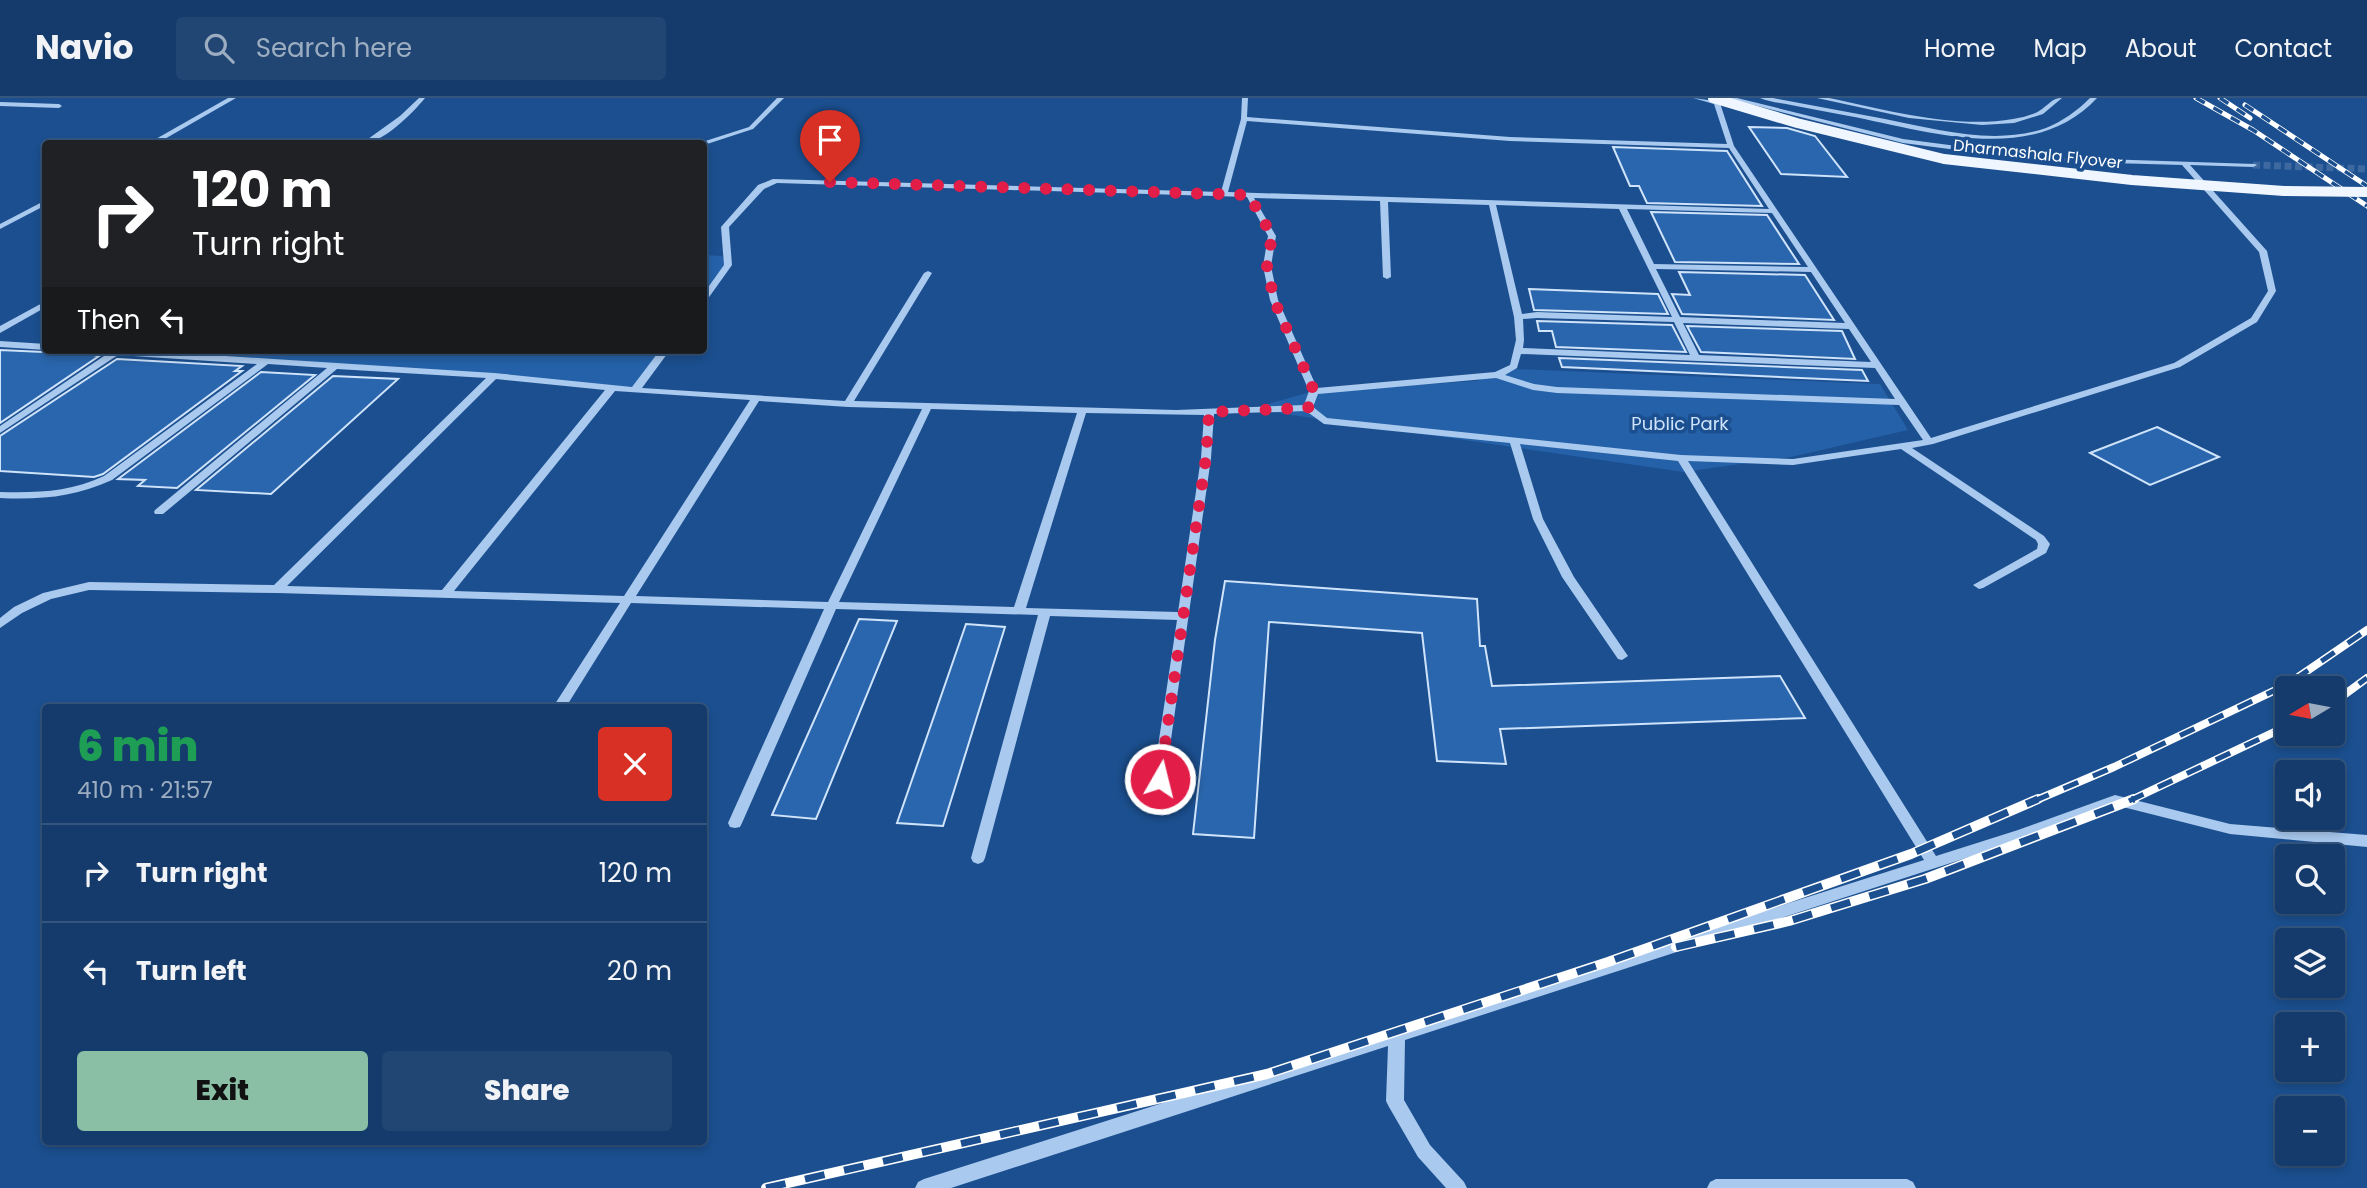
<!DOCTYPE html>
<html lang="en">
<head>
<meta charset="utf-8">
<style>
	body { margin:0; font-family:Poppins,sans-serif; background:#214673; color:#f1f3f6; height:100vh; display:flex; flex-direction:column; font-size:26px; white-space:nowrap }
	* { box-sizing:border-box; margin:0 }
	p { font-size:23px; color:#9dadc1 }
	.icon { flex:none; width:38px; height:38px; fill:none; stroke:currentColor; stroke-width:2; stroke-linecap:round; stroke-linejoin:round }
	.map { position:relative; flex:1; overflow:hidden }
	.panel { position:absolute; left:42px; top:606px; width:665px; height:441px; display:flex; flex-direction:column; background:#143b6b; border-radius:7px; box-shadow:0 4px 10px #0003,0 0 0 2px #33557e }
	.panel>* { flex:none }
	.hud { position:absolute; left:42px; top:42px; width:665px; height:214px; border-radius:7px; box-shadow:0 4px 10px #0003,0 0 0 2px #33557e; background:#202124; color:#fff; overflow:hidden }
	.needle { width:46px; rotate:260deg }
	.fabs { position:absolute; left:2275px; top:578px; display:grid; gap:14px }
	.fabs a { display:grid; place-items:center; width:70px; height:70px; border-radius:7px; background:#143b6b; box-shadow:0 4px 10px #0003,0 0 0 2px #33557e; font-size:35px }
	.pin { position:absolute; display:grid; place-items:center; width:60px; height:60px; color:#fff; margin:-72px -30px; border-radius:50% 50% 50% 0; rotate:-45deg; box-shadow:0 0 7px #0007 }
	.pin .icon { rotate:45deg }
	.me { position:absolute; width:77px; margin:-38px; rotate:8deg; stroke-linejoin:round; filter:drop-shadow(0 0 5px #0008) }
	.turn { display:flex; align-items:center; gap:24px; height:147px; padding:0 35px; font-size:32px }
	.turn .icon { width:91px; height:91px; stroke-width:2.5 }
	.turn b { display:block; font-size:49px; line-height:60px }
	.then { display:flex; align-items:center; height:66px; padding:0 35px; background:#0003; gap:14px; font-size:26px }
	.round { display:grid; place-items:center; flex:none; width:74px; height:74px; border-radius:7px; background:#214673 }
	.overview { display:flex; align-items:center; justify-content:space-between; height:119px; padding:0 35px }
	h1 { font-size:42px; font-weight:800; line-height:52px; color:#1e9e55 }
	.cta { display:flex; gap:14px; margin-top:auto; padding:14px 35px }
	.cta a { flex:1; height:80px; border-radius:7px; background:#8abfa5; color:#111; font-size:28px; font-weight:800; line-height:80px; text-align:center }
	.cta a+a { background:#214673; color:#f1f3f6 }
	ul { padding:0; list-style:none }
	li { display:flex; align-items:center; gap:21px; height:98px; padding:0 35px; border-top:2px solid #33557e }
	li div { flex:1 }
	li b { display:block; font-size:26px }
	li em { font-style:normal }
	header { display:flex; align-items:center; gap:42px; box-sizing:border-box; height:98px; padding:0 35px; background:#143b6b; border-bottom:2px solid #33557e }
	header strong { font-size:33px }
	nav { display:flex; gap:38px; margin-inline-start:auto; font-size:24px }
	.search { width:490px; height:63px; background:#214673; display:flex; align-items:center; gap:18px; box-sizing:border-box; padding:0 24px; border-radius:7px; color:#9dadc1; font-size:26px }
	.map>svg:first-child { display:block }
</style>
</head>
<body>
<header>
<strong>Navio</strong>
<div class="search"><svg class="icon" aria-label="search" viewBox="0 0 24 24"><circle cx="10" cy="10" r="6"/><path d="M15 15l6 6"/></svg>Search here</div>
<nav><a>Home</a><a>Map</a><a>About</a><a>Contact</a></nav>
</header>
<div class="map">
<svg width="2367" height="1090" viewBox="0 0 2367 1090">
	<rect width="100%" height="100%" fill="#1b4f8f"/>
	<g fill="#2461a8">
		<polygon points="704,157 722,158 728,167 704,198"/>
		<polygon points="133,252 661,252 630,292 494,278"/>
		<polygon points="1516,271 1880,286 1908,332 1791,359 1683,374 1251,311 1310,294 1476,283"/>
	</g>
	<g fill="#2a66ad" stroke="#cfe3fa" stroke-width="2">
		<polygon points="1749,29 1787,30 1815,38 1847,79 1781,76"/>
		<polygon points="1613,49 1727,53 1762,108 1647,105 1639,88 1630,88"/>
		<polygon points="1651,114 1767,117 1799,166 1675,164"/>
		<polygon points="1679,174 1805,177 1834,222 1682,216 1672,196 1690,197"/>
		<polygon points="1529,191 1658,196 1668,216 1534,212"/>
		<polygon points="1537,223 1672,227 1686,254 1556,249 1552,233 1539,233"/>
		<polygon points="1687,228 1842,233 1855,261 1701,254"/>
		<polygon points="0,252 87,256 99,258 0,325"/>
		<polygon points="1559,260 1862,272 1868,283 1562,269"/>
		<polygon points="117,261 242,268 235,273 242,273 103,376 94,379 0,373 0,338"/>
		<polygon points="261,274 315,277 177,390 138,388 145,382 118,381"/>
		<polygon points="333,278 398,281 271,396 196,392"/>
		<polygon points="2157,329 2219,359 2150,387 2090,355"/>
		<polygon points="1225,483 1477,501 1480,548 1485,548 1492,588 1780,578 1805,620 1500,631 1506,666 1437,663 1422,535 1269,524 1254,740 1193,736 1215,542"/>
		<polygon points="859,521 897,523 816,721 772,717"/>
		<polygon points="966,526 1005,529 943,728 897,725"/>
	</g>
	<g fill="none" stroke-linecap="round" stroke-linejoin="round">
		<polyline stroke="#3d69a0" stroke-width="7" stroke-dasharray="7 3.5" stroke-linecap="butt" points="2253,67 2367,71"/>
		<g fill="#a9c9ee" fill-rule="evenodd">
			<polygon points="228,0 236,0 156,46 147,46"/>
			<path d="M419 0H425C412 16 382 46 361 46L400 18Z"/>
			<polygon points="777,0 784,0 753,31 704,47 696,46 749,29"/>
			<path d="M1242 0H1248L1247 19 1510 39 1727 46 1714 6 1693 0 1715 3 1716 0H1722L1720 5 1734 48 1931 340 2174 265 2251 220 2268 193 2259 154 2182 67 2041 63 1903 45 1726 0H1737L1903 41 2041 59 2255 66 2257 67 2253 69 2190 67 2267 153 2276 193 2257 224 2180 269 1933 346 1912 350 2044 438 2050 446 2046 455 1983 490 1979 491 1973 487 2037 451 2038 446 2036 442 1901 351 1793 367 1688 363 1936 758 2018 732 2115 697 2230 726 2367 737V749L2230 736 2115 707 2028 740 1405 942 1404 1002 1430 1047 1464 1084 1467 1090H1446L1418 1059 1389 1009 1386 1003 1388 948 951 1090H915L918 1084 924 1081 1924 762 1678 363 1520 346 1543 421 1574 479 1628 558 1622 562 1618 561 1562 479 1533 421 1510 345 1324 326 1306 313 1214 316 1211 360 1161 712 1156 713 1151 712 1149 708 1177 522 1050 518 985 760 983 764 978 766 973 764 971 760 1038 517 836 511 742 725 740 729 735 730 730 729 728 725 824 511 631 505 566 609H553L620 505 277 495 89 492 51 501 22 515 0 530V520L14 509 43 495 89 484 274 487 486 280 337 271 163 416H155L154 414 155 412 327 270 268 266 112 382C75 399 40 402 0 400V394C37 395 70 394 104 378L257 266 118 257 0 335V328L107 256 90 255 85 252H132L494 275 632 289 660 252H670L642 290 845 303 924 175 928 173 932 175 854 303 1176 312 1304 307 1309 293 1270 202 1263 168 1268 138 1247 99 777 85 764 91 729 129 732 167 707 202H704V195L724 167 721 129 758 87 773 81 1221 94 1241 21ZM1247 23 1510 43 1729 50 1769 111 1228 94ZM1254 100 1380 103 1383 179 1387 181 1391 179 1388 104 1489 107 1514 219 1516 242 1510 267 1495 274 1317 290 1278 202 1271 168 1276 138ZM1496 107 1619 111 1672 219 1537 214 1522 216ZM1627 111 1772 115 1808 169 1654 166ZM1656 171 1811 174 1845 225 1680 219ZM1537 220 1674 224 1690 257 1523 250 1524 242 1523 221ZM1683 225 1849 231 1871 264 1699 257ZM1521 256 1875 270 1895 301 1557 289 1534 286 1505 277 1517 270ZM1496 280 1533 292 1557 295 1899 307 1923 342 1793 361 1681 357 1327 320 1313 309 1318 296ZM496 281 605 292 442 492 287 488ZM615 293 750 302 624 498 454 493ZM759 303 848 309 922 311 828 504 636 498ZM931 311 1077 315 1014 509 839 504ZM1086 315 1204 317 1201 360 1178 514 1026 510Z"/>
			<path d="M1760 0H1773C1810 7 1848 14 1885 21 1935 31 1995 48 2046 30 2063 23 2077 13 2090 0H2097C2033 69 1928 33 1849 18 1829 14 1810 11 1791 7 1781 5 1769 4 1760 0Z"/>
			<path d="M1817 0H1829C1886 12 1955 31 2013 21 2021 20 2033 17 2039 13 2048 8 2051 0 2062 0L2043 16 2014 25 1982 27 1909 20Z"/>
			<polygon points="0,4 59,6 62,8 59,10 0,8"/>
			<polygon points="410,44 444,44 447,46 407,46"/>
			<polygon points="46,102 46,107 0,131 0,126"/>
			<polygon points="46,203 46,209 0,235 0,228"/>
			<polygon points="0,243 46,246 46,252 0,249"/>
			<polygon points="1716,1081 1907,1081 1913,1084 1916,1090 1707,1090 1710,1084"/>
		</g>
		<g stroke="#fff" stroke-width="5">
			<g id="rail-far2">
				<polyline points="2196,0 2253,32 2367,108"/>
				<polyline points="2220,0 2250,20"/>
				<polyline points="2245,7 2367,88"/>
			</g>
		</g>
		<g stroke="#fff" stroke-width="8">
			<g id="rail-far1">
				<polyline points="2333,605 2367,580"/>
				<polyline points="2034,703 2114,669 2288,586 2367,532"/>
				<polyline points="2129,703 2287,628"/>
			</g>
		</g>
		<g stroke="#fff" stroke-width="10">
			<g id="rail">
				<polyline points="1676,849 1789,823 1925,781 2134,701"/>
				<polyline points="766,1090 1267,976 1608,864 1911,756 2038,701"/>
			</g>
		</g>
		<use href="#rail-far2" stroke="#1b4f8f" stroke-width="3.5" stroke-dasharray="10" stroke-linecap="butt"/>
		<use href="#rail-far1" stroke="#1b4f8f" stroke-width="5" stroke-dasharray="16" stroke-linecap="butt"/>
		<use href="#rail" stroke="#1b4f8f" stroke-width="7" stroke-dasharray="20" stroke-linecap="butt"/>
		<polyline stroke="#f0f6ff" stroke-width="10" points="1713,0 1797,25 1944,61 2132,82 2284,93 2367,94"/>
	</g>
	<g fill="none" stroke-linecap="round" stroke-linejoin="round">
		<polyline stroke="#e11d48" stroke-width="12" stroke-dasharray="0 21.6" points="830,84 1249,97 1272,138 1267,168 1274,202 1314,293 1308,310 1209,314 1206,359 1160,681"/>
	</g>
	<g text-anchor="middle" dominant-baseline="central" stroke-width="7" stroke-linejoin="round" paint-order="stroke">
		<g font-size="16" fill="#fff" stroke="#1b4f8f">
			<text transform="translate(2038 56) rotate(6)">Dharmashala Flyover</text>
		</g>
		<g font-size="18" fill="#cfe3fa" stroke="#1b4f8f">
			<text x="1680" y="325">Public Park</text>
		</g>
	</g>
</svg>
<div class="fabs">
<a><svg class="needle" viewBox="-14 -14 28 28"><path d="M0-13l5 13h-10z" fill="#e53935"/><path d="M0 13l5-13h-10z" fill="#9dadc1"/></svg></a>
<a><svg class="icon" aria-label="sound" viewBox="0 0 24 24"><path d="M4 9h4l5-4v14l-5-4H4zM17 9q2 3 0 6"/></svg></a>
<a><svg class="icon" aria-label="search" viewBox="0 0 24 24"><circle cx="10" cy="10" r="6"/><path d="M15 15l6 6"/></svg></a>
<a><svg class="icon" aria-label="layers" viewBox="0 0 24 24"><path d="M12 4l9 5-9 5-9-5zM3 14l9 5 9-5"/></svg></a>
<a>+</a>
<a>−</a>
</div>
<div class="pin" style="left:830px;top:84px;background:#d93025"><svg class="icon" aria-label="arrive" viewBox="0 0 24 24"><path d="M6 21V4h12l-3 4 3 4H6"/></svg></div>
<svg class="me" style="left:1160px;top:681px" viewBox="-20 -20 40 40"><circle r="17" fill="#e11d48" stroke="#fff" stroke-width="3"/><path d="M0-11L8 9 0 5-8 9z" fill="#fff"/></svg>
<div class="hud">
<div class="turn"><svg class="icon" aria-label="right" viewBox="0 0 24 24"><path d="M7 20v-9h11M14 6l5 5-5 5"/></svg><div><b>120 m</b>Turn right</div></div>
<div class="then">Then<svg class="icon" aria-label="left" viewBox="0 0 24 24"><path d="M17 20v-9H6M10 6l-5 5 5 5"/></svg></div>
</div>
<section class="panel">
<div class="overview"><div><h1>6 min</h1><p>410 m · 21:57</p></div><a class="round" style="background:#d93025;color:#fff"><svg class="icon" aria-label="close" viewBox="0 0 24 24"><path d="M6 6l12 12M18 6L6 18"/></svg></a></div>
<ul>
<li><svg class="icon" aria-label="right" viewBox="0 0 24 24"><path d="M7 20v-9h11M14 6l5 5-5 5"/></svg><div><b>Turn right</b></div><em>120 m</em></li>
<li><svg class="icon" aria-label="left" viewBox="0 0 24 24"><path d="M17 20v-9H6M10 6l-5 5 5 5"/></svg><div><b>Turn left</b></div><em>20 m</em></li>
</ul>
<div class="cta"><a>Exit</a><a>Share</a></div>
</section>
</div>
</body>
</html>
